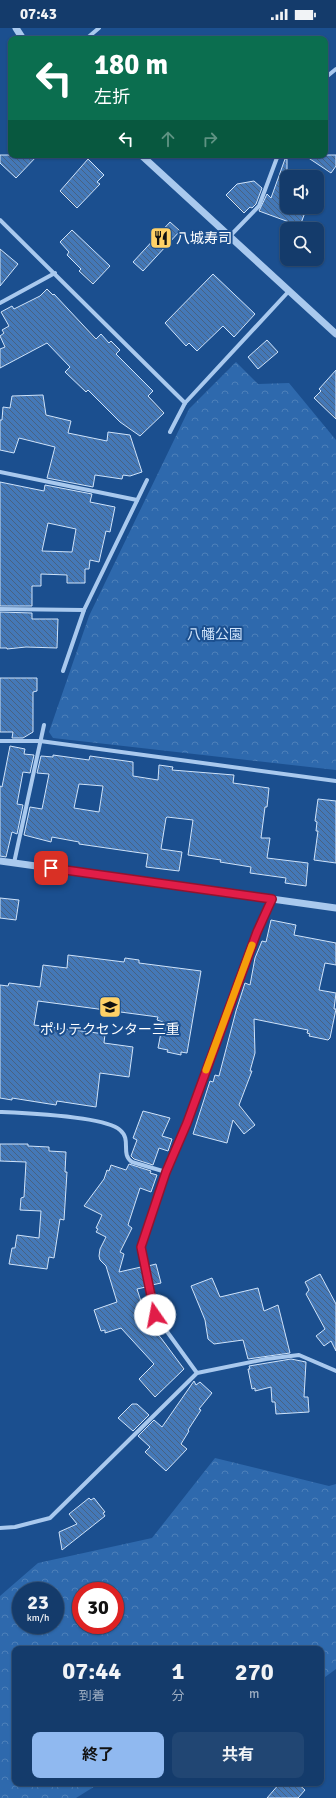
<!DOCTYPE html>
<html lang="ja">
<head>
<meta charset="utf-8">
<style>
	body { margin:0; font-family:Signika,"Noto Sans JP",sans-serif; background:#214673; color:#f1f3f6; height:100vh; display:flex; flex-direction:column; font-size:15px; white-space:nowrap }
	* { box-sizing:border-box; margin:0 }
	p { font-size:13px; color:#9dadc1 }
	.icon { flex:none; width:22px; height:22px; fill:none; stroke:currentColor; stroke-width:2; stroke-linecap:round; stroke-linejoin:round }
	.map { position:relative; flex:1; overflow:hidden }
	.sheet { position:absolute; left:12px; top:1618px; width:312px; height:140px; display:flex; flex-direction:column; background:#143b6b; border-radius:8px; box-shadow:0 1px 3px #0004,0 0 0 1px #33557e }
	.sheet>* { flex:none }
	.top-card { position:absolute; left:8px; top:8px; width:320px; height:122px; border-radius:8px; box-shadow:0 1px 3px #0004,0 0 0 1px #33557e; background:#0b6e4f; color:#fff; overflow:hidden }
	.buttons { position:absolute; left:280px; top:142px; display:grid; gap:8px }
	.buttons a { display:grid; place-items:center; width:44px; height:44px; border-radius:8px; background:#143b6b; box-shadow:0 1px 3px #0004,0 0 0 1px #33557e; font-size:20px }
	.speed { position:absolute; left:12px; top:1554px; display:flex; gap:8px; font-size:20px; font-weight:700; text-align:center }
	.speed>* { display:grid; place-content:center; width:52px; height:52px; border-radius:50%; background:#143b6b; box-shadow:0 1px 3px #0004,0 0 0 1px #33557e; line-height:1 }
	.speed small { font-size:10px; font-weight:400 }
	.speed .limit { border:6px solid #d22; background:#fff; color:#111 }
	.pin { position:absolute; display:grid; place-items:center; width:34px; height:34px; color:#fff; margin:-17px; border-radius:8px; box-shadow:0 2px 6px #0006 }
	.me { position:absolute; width:44px; margin:-22px; rotate:348deg; stroke-linejoin:round; filter:drop-shadow(0 0 3px #0008) }
	.turn { display:flex; align-items:center; gap:14px; height:84px; padding:0 20px; font-size:18px }
	.turn .icon { width:52px; height:52px; stroke-width:2.5 }
	.turn b { display:block; font-size:28px; line-height:34px }
	.lanes { display:flex; align-items:center; height:38px; padding:0 20px; background:#0003; justify-content:center; gap:20px; direction:ltr }
	.lanes .off { opacity:.35 }
	.eta { display:flex; justify-content:space-evenly; align-items:center; height:68px; text-align:center }
	.eta b { font-size:24px; font-weight:700; line-height:28px }
	.cta { display:flex; gap:8px; margin-top:auto; padding:8px 20px }
	.cta a { flex:1; height:46px; border-radius:8px; background:#90b9f0; color:#111; font-size:16px; font-weight:700; line-height:46px; text-align:center }
	.cta a+a { background:#214673; color:#f1f3f6 }
	.status { display:flex; justify-content:space-between; align-items:center; height:28px; padding:0 20px; background:#143b6b; direction:ltr }
	.status svg { height:11px; fill:currentColor }
	.map>svg:first-child { display:block }
</style>
</head>
<body>
<div class="status"><b>07:43</b><svg viewBox="0 0 49 12"><path d="M0 12V9h3v3zM5 12V6h3v6zM10 12V3h3v9zM15 12V0h3v12zM26 1h20v11H26zM47 4h2v5h-2z"/></svg></div>
<div class="map">
<svg width="336" height="1770" viewBox="0 0 336 1770">
	<defs>
		<pattern id="park-crowns" width="20" height="18" patternUnits="userSpaceOnUse"><rect width="20" height="18" fill="#2e69ad"/><path d="M2 6a3 3 0 1 1 6 0M12 15a3 3 0 1 1 6 0" fill="none" stroke="#4d80b9"/></pattern>
		<pattern id="building-back-hatch" width="6" height="6" patternUnits="userSpaceOnUse"><rect width="6" height="6" fill="#4478b7"/><path d="M-1 5l2 2M0 0l6 6M5-1l2 2" fill="none" stroke="#486282"/></pattern>
	</defs>
	<rect width="100%" height="100%" fill="#1b4f8f"/>
	<g fill="url(#park-crowns)" fill-rule="evenodd">
		<polygon points="236,334 258,356 289,355 336,412 336,742 53,710 49,704 89,588 189,381"/>
		<path d="M215 1430 329 1458 336 1456V1641L321 1652V1621H15V1755H100L76 1770H0V1568L38 1535 152 1510ZM21 1563H55V1597H21ZM81 1563H115V1597H81Z"/>
	</g>
	<g fill="url(#building-back-hatch)" stroke="#cfe3fa" fill-rule="evenodd">
		<polygon points="0,127 38,127 16,150 0,135"/>
		<polygon points="304,127 336,127 336,138 331,145"/>
		<polygon points="88,131 104,147 97,154 100,156 77,180 60,163"/>
		<polygon points="285,131 287,131 287,185 292,179 307,179 300,198 259,183 267,166 271,170"/>
		<polygon points="254,153 262,160 256,176 252,180 250,179 244,185 226,167 237,156"/>
		<polygon points="170,194 180,203 143,243 133,234"/>
		<polygon points="72,202 110,238 93,256 79,243 81,241 67,227 69,224 60,214"/>
		<polygon points="0,221 18,236 0,258"/>
		<polygon points="213,246 255,286 234,309 223,298 197,323 189,315 186,318 165,295"/>
		<polygon points="47,261 53,267 54,266 96,311 101,306 109,315 111,313 120,322 116,326 153,363 148,368 164,385 140,408 120,394 88,362 86,364 65,344 70,339 47,315 0,340 0,321 5,319 0,308 4,305 2,302 9,298 1,284 12,278 14,281 40,268"/>
		<polygon points="267,312 278,324 258,341 248,329"/>
		<polygon points="336,342 336,391 314,370 321,363 319,361"/>
		<polygon points="43,367 46,387 71,393 68,405 107,413 108,404 130,407 142,444 130,448 123,447 122,451 95,447 93,459 47,450 55,419 19,410 14,425 0,422 0,392 2,392 3,379 10,380 12,368"/>
		<path d="M0 454 44 463 45 457 92 466 90 474 115 479 110 504 106 503 99 534 90 532 89 541H85V555H67V547L41 546V558H32V578H0ZM48 495 76 501 72 524 42 523Z"/>
		<polygon points="0,584 32,585 32,591 58,591 57,620 26,619 7,621 7,620 0,620"/>
		<polygon points="0,650 37,650 37,663 33,664 33,704 23,710 12,710 13,704 0,704"/>
		<polygon points="10,718 25,721 24,726 34,727 30,745 23,744 17,776 23,777 17,806 12,804 6,829 0,828 0,758 2,759"/>
		<path d="M53 727 89 732 90 728 133 734V748L158 752 159 737 173 739 172 742 234 747 233 755 269 760 267 779H265L261 810H270L267 830 308 835 306 858 285 855 286 850 250 845 251 839 220 834 221 832 188 827 193 792 167 789 166 790 161 821 182 824 179 843 146 839 148 826 79 816V814L52 809 51 814 24 807 30 779 42 781 49 746 37 745 41 728 53 729ZM79 756 103 758 99 784 74 780Z"/>
		<polygon points="318,771 336,773 336,835 314,832 318,803 316,803 317,794 315,793"/>
		<polygon points="0,870 19,872 16,892 0,890"/>
		<polygon points="271,892 296,897 294,907 336,915 336,937 325,935 319,962 336,965 334,981 336,981 330,1010 328,1012 309,1008 310,1006 307,1005 308,1002 254,991 255,1025 250,1043 252,1043 239,1077 255,1097 244,1106 233,1092 227,1115 193,1106 210,1053 213,1054 215,1047 219,1048 236,983 245,955 250,957 255,930 262,913 266,914"/>
		<polygon points="68,927 124,934 125,930 139,932 139,935 201,943 187,1025 181,1024 181,1027 167,1024 168,1022 158,1020 163,994 157,992 158,989 38,973 34,997 105,1006 104,1015 133,1019 129,1049 100,1045 96,1079 57,1073 56,1077 12,1070 12,1072 0,1070 0,957 8,958 9,955 40,959 43,937 67,940"/>
		<polygon points="143,1083 170,1090 162,1108 172,1111 168,1123 159,1120 153,1137 134,1131 131,1128 137,1112 133,1110"/>
		<polygon points="0,1116 28,1116 28,1118 49,1119 49,1123 66,1124 65,1144 67,1144 64,1192 60,1191 54,1230 49,1229 47,1241 9,1236 12,1220 15,1220 17,1207 39,1210 41,1183 20,1182 21,1170 24,1169 26,1134 0,1133"/>
		<polygon points="129,1136 151,1143 150,1145 157,1147 151,1164 140,1160 128,1197 132,1200 120,1224 124,1226 119,1244 141,1239 146,1259 137,1261 148,1295 161,1310 184,1341 155,1369 139,1351 154,1336 121,1300 105,1305 105,1302 101,1303 94,1282 117,1274 106,1238 100,1232 99,1228 100,1221 106,1209 96,1204 98,1201 96,1200 102,1187 84,1178 104,1151 107,1142 109,1143 111,1137 126,1142"/>
		<polygon points="156,1236 161,1255 152,1257 148,1238"/>
		<polygon points="320,1246 336,1276 336,1323 331,1313 324,1318 316,1308 325,1301 306,1266 309,1262 305,1254"/>
		<polygon points="212,1250 220,1269 258,1260 264,1283 278,1277 290,1325 248,1331 243,1312 214,1316 208,1311 205,1292 191,1258"/>
		<polygon points="291,1331 306,1334 304,1369 308,1369 309,1384 276,1386 275,1374 272,1374 271,1359 255,1363 255,1360 252,1361 248,1341 250,1341 249,1338"/>
		<polygon points="194,1353 196,1357 200,1354 212,1365 199,1381 201,1382 188,1402 189,1403 181,1416 187,1421 166,1443 145,1424 150,1419 138,1408 154,1392 162,1399"/>
		<polygon points="132,1376 137,1376 149,1387 133,1403 118,1390"/>
		<polygon points="89,1470 91,1472 94,1470 105,1484 103,1485 105,1488 62,1522 59,1504 77,1496 69,1486"/>
		<polygon points="280,1755 297,1755 305,1762 298,1770 267,1770"/>
	</g>
	<g fill="none" stroke-linecap="round" stroke-linejoin="round">
		<g stroke="#a9c9ee" stroke-width="4">
			<polyline points="86,11 99,0"/>
			<polyline points="325,50 336,41"/>
			<polyline points="0,192 185,375"/>
			<polyline points="230,208 259,178 278,127"/>
			<polyline points="0,275 55,245"/>
			<polyline points="170,404 185,375 289,263"/>
			<polyline points="0,444 137,472"/>
			<polyline points="0,581 84,582"/>
			<polyline points="63,643 84,582 147,452"/>
			<polyline points="0,713 40,713 336,753"/>
			<polyline points="14,835 44,697"/>
			<path d="M0 1084C24 1085 104 1088 120 1102 132 1112 120 1126 132 1134L166 1144"/>
			<polyline points="197,1345 155,1287 141,1219 166,1144 187,1095 257,905 272,871"/>
			<polyline points="0,1500 15,1499 50,1490 197,1345 266,1331 299,1327 336,1343"/>
		</g>
		<g stroke="#a9c9ee" stroke-width="7">
			<polyline points="16,0 23,11"/>
			<polyline points="141,127 336,306"/>
			<polyline points="0,833 336,880"/>
		</g>
	</g>
	<g fill="none" stroke-linecap="round" stroke-linejoin="round">
		<g stroke="#92132f" stroke-width="10">
			<polyline id="route" points="51,840 272,871 257,904 187,1095 166,1144 141,1219 155,1287"/>
		</g>
		<use href="#route" stroke="#e11d48" stroke-width="7"/>
		<polyline stroke="#f59e0b" stroke-width="7" points="206,1042 252,917"/>
	</g>
	<defs>
		<g id="restaurant-square" transform="scale(1.15)"><rect x="-9" y="-9" width="18" height="18" rx="4" fill="#ffd166" stroke="#1b4f8f"/><path d="M-5-6h1v4h1v-4h1v4h1v-4h1v5L-1.5 .5V6h-2V.5L-5-1ZM5-6V6H3V1.5H1.5Q1.5-4 5-6Z" fill="#111"/></g>
		<g id="school-square" transform="scale(1.15)"><rect x="-9" y="-9" width="18" height="18" rx="4" fill="#ffd166" stroke="#1b4f8f"/><path d="M0-5L7-2L0 1L-7-2ZM-4 1L0 2.5L4 1V4Q0 6-4 4Z" fill="#111"/></g>
	</defs>
	<g fill-rule="evenodd">
		<use href="#restaurant-square" x="161" y="210"/>
		<use href="#school-square" x="110" y="979"/>
	</g>
	<g text-anchor="middle" dominant-baseline="central" stroke-width="4" stroke-linejoin="round" paint-order="stroke">
		<g font-size="14" fill="#fff" stroke="#1b4f8f" text-anchor="start">
			<text x="176" y="210">八城寿司</text>
			<text x="110" y="1001" text-anchor="middle">ポリテクセンター三重</text>
		</g>
		<g font-size="14" fill="#cfe3fa" stroke="#1b4f8f">
			<text x="215" y="606">八幡公園</text>
		</g>
	</g>
</svg>
<div class="buttons">
<a><svg class="icon" aria-label="sound" viewBox="0 0 24 24"><path d="M4 9h4l5-4v14l-5-4H4zM17 9q2 3 0 6"/></svg></a>
<a><svg class="icon" aria-label="search" viewBox="0 0 24 24"><circle cx="10" cy="10" r="6"/><path d="M15 15l6 6"/></svg></a>
</div>
<div class="speed"><div>23<small>km/h</small></div><div class="limit">30</div></div>
<div class="pin" style="left:51px;top:840px;background:#d93025"><svg class="icon" aria-label="arrive" viewBox="0 0 24 24"><path d="M6 21V4h12l-3 4 3 4H6"/></svg></div>
<svg class="me" style="left:155px;top:1287px" viewBox="-20 -20 40 40"><circle r="19" fill="#fff"/><path d="M0-13L10 11 0 6-10 11z" fill="#e11d48"/></svg>
<div class="top-card">
<div class="turn"><svg class="icon" aria-label="left" viewBox="0 0 24 24"><path d="M17 20v-9H6M10 6l-5 5 5 5"/></svg><div><b>180 m</b>左折</div></div>
<div class="lanes"><svg class="icon" aria-label="left" viewBox="0 0 24 24"><path d="M17 20v-9H6M10 6l-5 5 5 5"/></svg><svg class="icon off" aria-label="ahead" viewBox="0 0 24 24"><path d="M12 20V5M6 11l6-6 6 6"/></svg><svg class="icon off" aria-label="right" viewBox="0 0 24 24"><path d="M7 20v-9h11M14 6l5 5-5 5"/></svg></div>
</div>
<section class="sheet">
<div class="eta">
<div><b>07:44</b><p>到着</p></div>
<div><b>1</b><p>分</p></div>
<div><b>270</b><p>m</p></div>
</div>
<div class="cta"><a>終了</a><a>共有</a></div>
</section>
</div>
</body>
</html>
